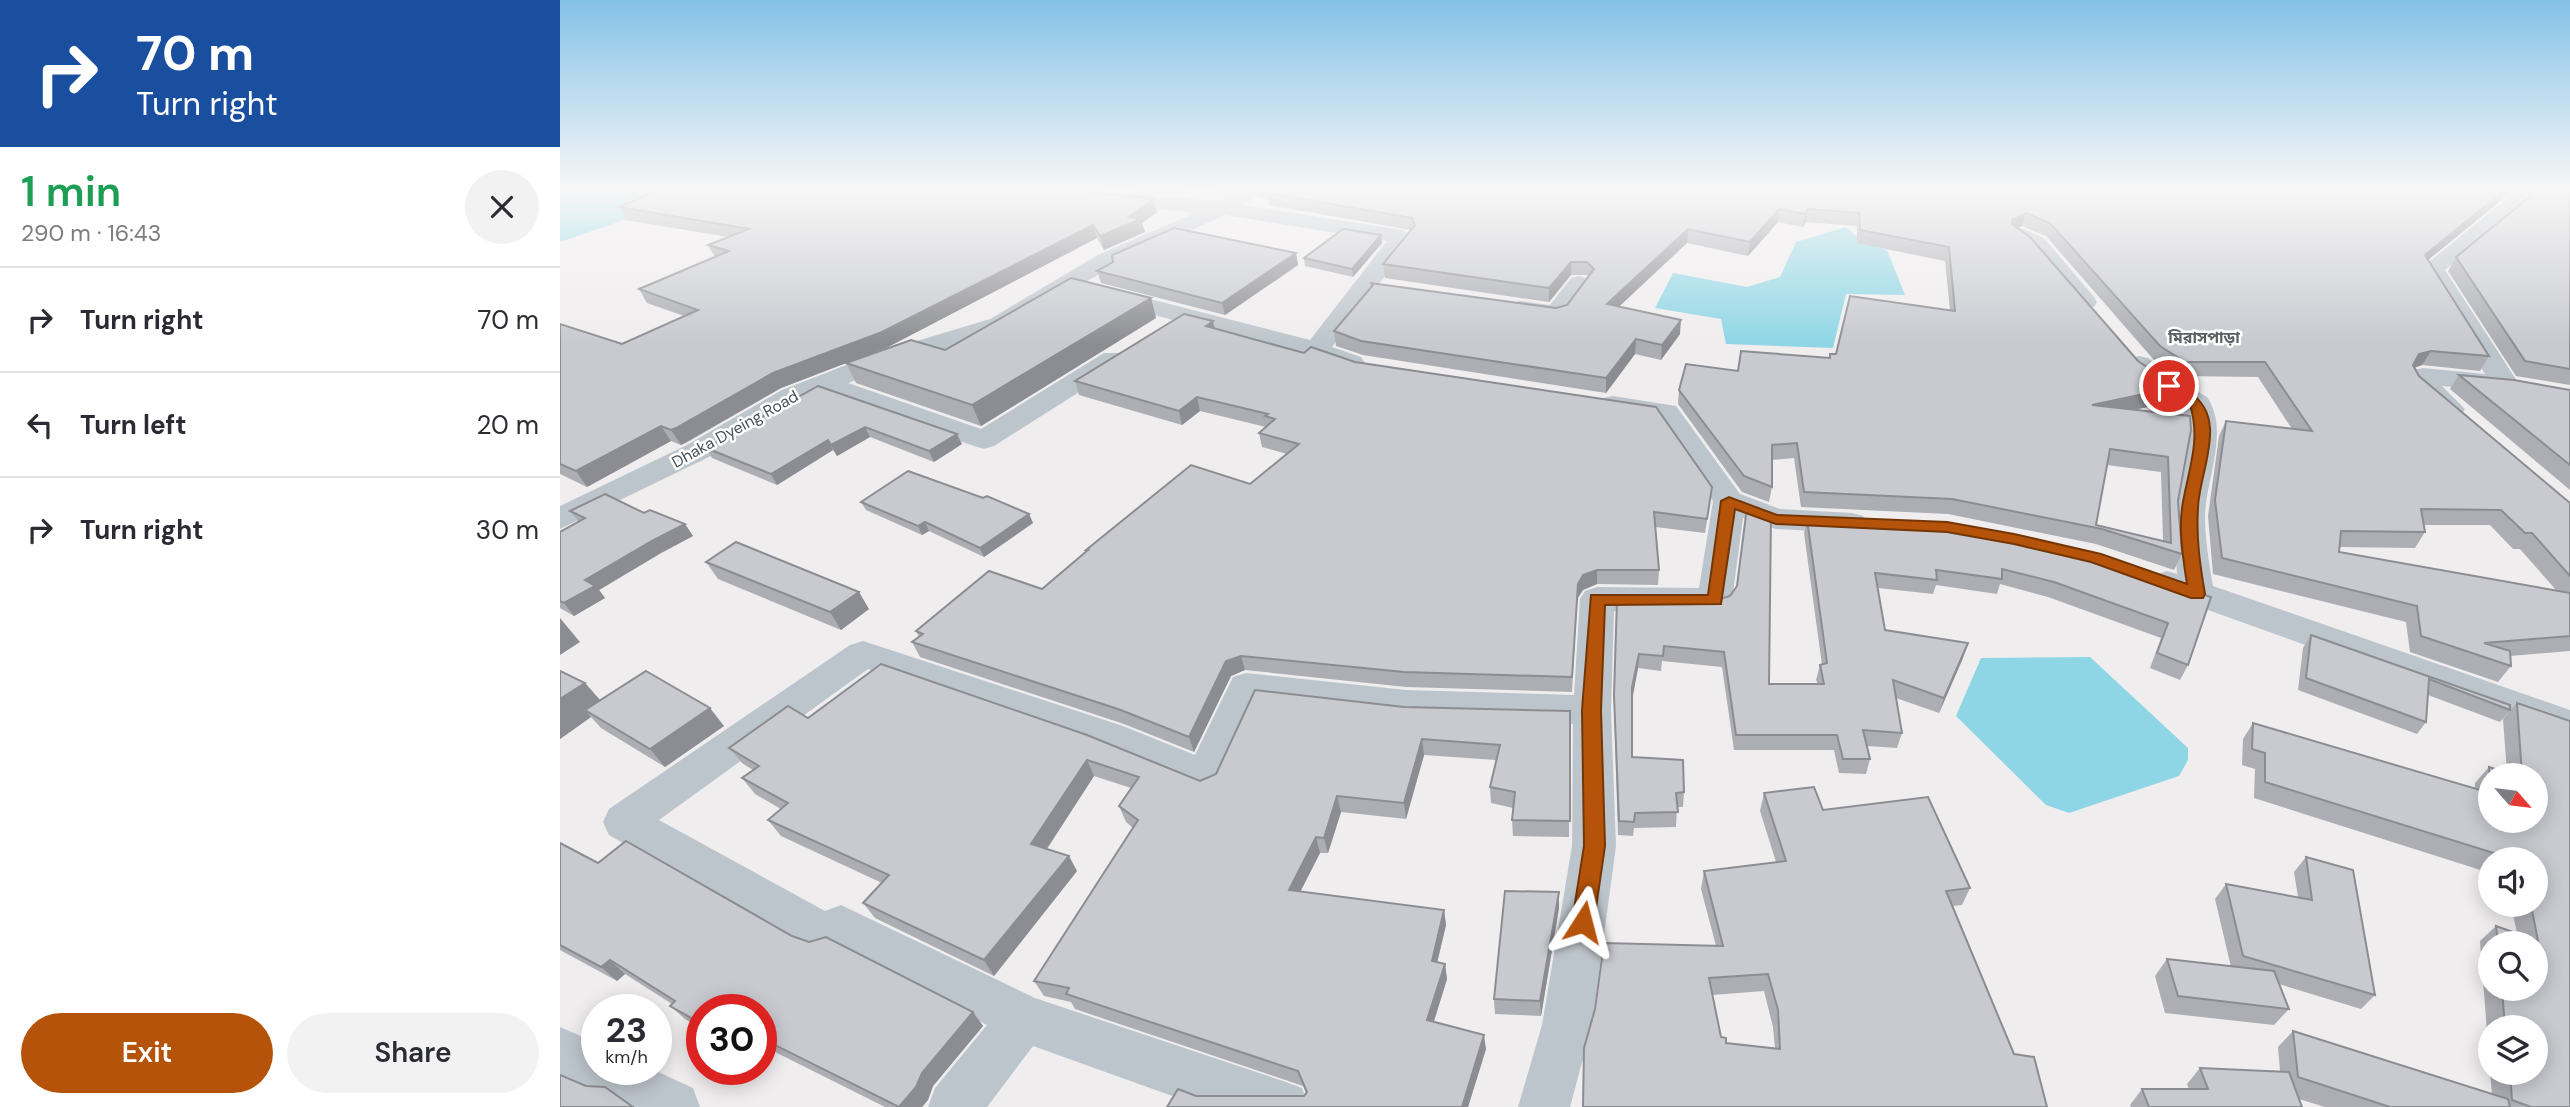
<!DOCTYPE html>
<html lang="en">
<head>
<meta charset="utf-8">
<style>
	body { margin:0; font-family:"DM Sans","Noto Sans Bengali",sans-serif; background:#f2f2f3; color:#2b2b33; height:100vh; display:flex; flex-direction:column; font-size:26px; white-space:nowrap }
	* { box-sizing:border-box; margin:0 }
	p { font-size:23px; color:#7c7c81 }
	.icon { flex:none; width:38px; height:38px; fill:none; stroke:currentColor; stroke-width:2; stroke-linecap:round; stroke-linejoin:round }
	.map { position:relative; flex:1; overflow:hidden }
	.panel { display:flex; flex-direction:column; background:#fff; width:560px }
	.panel>* { flex:none }
	.guide { background:#1a4fa0; color:#fff; overflow:hidden }
	.needle { width:46px; rotate:118deg }
	.fabs { position:absolute; left:1918px; top:763px; display:grid; gap:14px }
	.fabs a { display:grid; place-items:center; width:70px; height:70px; border-radius:50%; background:#fff; box-shadow:0 4px 18px #0003; font-size:35px }
	.speed { position:absolute; left:21px; top:994px; display:flex; gap:14px; font-size:35px; font-weight:700; text-align:center }
	.speed>* { display:grid; place-content:center; width:91px; height:91px; border-radius:50%; background:#fff; box-shadow:0 4px 18px #0003; line-height:1 }
	.speed small { font-size:18px; font-weight:400 }
	.speed .limit { border:10px solid #d22; background:#fff; color:#111 }
	.pin { position:absolute; display:grid; place-items:center; width:60px; height:60px; color:#fff; margin:-30px; border:4px solid #fff; border-radius:50%; box-shadow:0 2px 7px #0007 }
	.me { position:absolute; width:77px; margin:-38px; rotate:9deg; stroke-linejoin:round; filter:drop-shadow(0 0 5px #0008) }
	.turn { display:flex; align-items:center; gap:24px; height:147px; padding:0 21px; font-size:32px }
	.turn .icon { width:91px; height:91px; stroke-width:2.5 }
	.turn b { display:block; font-size:49px; line-height:60px }
	.round { display:grid; place-items:center; flex:none; width:74px; height:74px; border-radius:37px; background:#f2f2f3 }
	.summary { display:flex; align-items:center; justify-content:space-between; height:119px; padding:0 21px }
	h1 { font-size:42px; font-weight:600; line-height:52px; color:#1e9e55 }
	.primary-button { display:flex; gap:14px; margin-top:auto; padding:14px 21px }
	.primary-button a { flex:1; height:80px; border-radius:42px; background:#b45309; color:#fff; font-size:28px; font-weight:600; line-height:80px; text-align:center }
	.primary-button a+a { background:#f2f2f3; color:#2b2b33 }
	ul { padding:0; list-style:none }
	li { display:flex; align-items:center; gap:21px; height:105px; padding:0 21px; border-top:2px solid #e1e1e2 }
	li div { flex:1 }
	li b { display:block; font-size:26px }
	li em { font-style:normal }
	main { display:flex; flex:1; min-height:0 }
	.map>svg:first-child { display:block }
</style>
</head>
<body>
<main>
<section class="panel">
<div class="guide">
<div class="turn"><svg class="icon" aria-label="right" viewBox="0 0 24 24"><path d="M7 20v-9h11M14 6l5 5-5 5"/></svg><div><b>70 m</b>Turn right</div></div>
</div>
<div class="summary"><div><h1>1 min</h1><p>290 m · 16:43</p></div><a class="round"><svg class="icon" aria-label="close" viewBox="0 0 24 24"><path d="M6 6l12 12M18 6L6 18"/></svg></a></div>
<ul>
<li><svg class="icon" aria-label="right" viewBox="0 0 24 24"><path d="M7 20v-9h11M14 6l5 5-5 5"/></svg><div><b>Turn right</b></div><em>70 m</em></li>
<li><svg class="icon" aria-label="left" viewBox="0 0 24 24"><path d="M17 20v-9H6M10 6l-5 5 5 5"/></svg><div><b>Turn left</b></div><em>20 m</em></li>
<li><svg class="icon" aria-label="right" viewBox="0 0 24 24"><path d="M7 20v-9h11M14 6l5 5-5 5"/></svg><div><b>Turn right</b></div><em>30 m</em></li>
</ul>
<div class="primary-button"><a>Exit</a><a>Share</a></div>
</section>
<div class="map">
<svg width="2010" height="1107" viewBox="0 0 2010 1107">
	<rect width="100%" height="100%" fill="#f0edee"/>
	<g fill="#8ed6e5">
		<polygon points="0,189 130,189 76,216 0,242"/>
		<polygon points="1286,227 1304,243 1327,250 1345,295 1286,294 1273,348 1166,344 1161,319 1095,308 1113,273 1187,287 1220,277 1236,242"/>
		<polygon points="1530,657 1628,748 1628,760 1619,776 1509,813 1486,805 1396,716 1421,658"/>
	</g>
	<g fill="none" stroke-linecap="round" stroke-linejoin="round">
		<g fill="#bdc5cc" fill-rule="evenodd">
			<polygon points="455,189 520,189 659,201 680,189 705,189 683,205 843,230 854,237 772,347 801,357 805,363 801,369 783,369 747,356 542,301 539,296 542,291 551,289 750,340 827,241 665,215 554,265 448,329 335,365 288,383 421,429 544,353 562,353 566,359 562,365 434,446 424,449 414,446 263,393 242,402 149,457 0,529 0,506 127,445 222,390 317,353 430,319 538,255 635,213 465,195"/>
			<path d="M1948 189H1968L1964 205 1885 270 1959 384 1955 390 1945 392 1882 386 1905 409 1901 415C1880 420 1860 400 1848 383L1853 370 1863 368 1925 374 1860 269 1947 199Z"/>
			<polygon points="1461,228 1484,238 1534,297 1537,302 1534,307 1516,307 1468,248 1450,235"/>
			<path d="M1019 276 1027 278 1031 283C1003 324 1001 326 951 313L948 308 951 303 960 301 990 305 1011 278Z"/>
			<path d="M1579 356 1588 358 1604 372 1647 397C1670 431 1646 479 1645 515 1645 539 1649 563 1653 586L2010 710V740L1595 591 1590 583 1595 575 1607 571 1617 574 1613 517 1627 445 1624 407 1584 384 1566 364 1570 358Z"/>
			<polygon points="1053,396 1116,406 1180,494 1220,509 1292,513 1303,516 1308,523 1303,530 1292,533 1216,529 1183,518 1172,600 1167,608 1155,612 1054,611 1051,710 1056,846 1032,1025 1010,1107 958,1107 982,1025 1012,846 1013,724 846,720 698,703 659,789 645,794 535,748 308,669 99,820 265,911 281,905 475,998 723,1081 742,1088 749,1107 643,1107 473,1046 427,1107 368,1107 375,1088 427,1025 278,948 262,954 246,948 49,835 43,822 49,809 290,645 303,641 563,726 635,755 673,677 686,673 846,690 1014,695 1020,599 1025,591 1037,587 1139,588 1153,501 1097,419 1043,410 1039,404 1043,398"/>
			<polygon points="0,1027 37,1043 37,1069 92,1069 133,1088 140,1107 58,1107 0,1079"/>
		</g>
	</g>
	<g fill="#acaeb3" fill-rule="evenodd">
		<polygon points="554,189 626,189 619,195"/>
		<polygon points="648,189 675,189 668,193"/>
		<path d="M696 189H1949L1944 198 1868 260 1929 356 1920 371 1862 365 1854 368 1859 376 2010 503V651L1950 656 1951 666 1938 682 1850 652 1846 622 1653 574 1648 516 1659 436 1666 421 1732 429 1698 377 1619 376 1594 360 1486 236 1462 226 1458 228 1611 402 1574 410 1630 416 1618 501 1622 554 1614 570 1536 544 1388 514 1241 507 1234 458 1212 460V487L1209 502 1182 492 1118 404 1119 390 1178 371 1270 358 1390 310 1385 261 1297 243V226L1246 222 1243 227 1218 222 1188 256 1127 243 1059 306 1120 334 1101 360 1075 354 1046 393 803 355 776 346 774 331 811 287 810 283 996 308 1007 305 1028 277 1027 275H1011L989 302 825 278 823 264 851 230 709 205 708 199 698 197ZM1547 465 1601 472 1603 541 1536 525ZM1864 525H1930L1953 549H1960L1996 590 1779 552V547L1855 548 1865 532Z"/>
		<polygon points="1970,189 2010,189 2010,385 1956,376 1888,271 1896,257 1967,199"/>
		<polygon points="594,199 597,212 582,223 585,232 544,250 537,238 328,347 302,357 385,350 591,298 596,318 421,426 296,383 286,363 221,388 126,443 121,445 111,441 27,487 0,474 0,324 62,344 124,316 87,303 79,289 155,257 148,245 168,237 66,220 59,207"/>
		<polygon points="821,235 822,243 793,277 745,266 744,258"/>
		<polygon points="736,253 738,265 665,315 541,283 537,271 553,262"/>
		<polygon points="654,328 1150,502 1145,533 1095,527 1099,570 1098,585 1037,584 1023,590 1017,599 1012,692 846,687 685,670 671,676 634,752 564,724 360,657 352,642 359,637 356,631 482,589 527,552 526,550 690,484 727,454 702,447 699,433 706,427 640,411 622,425 519,395 515,381"/>
		<polygon points="1899,375 2010,390 2010,490 1890,389"/>
		<polygon points="258,386 402,444 374,462 310,437 277,456 273,450 217,485 152,458 146,448"/>
		<polygon points="301,502 469,514 473,523 424,557 369,531 362,535 306,510"/>
		<polygon points="10,511 84,513 125,524 133,536 101,553 39,590 45,598 14,616 0,608 0,532 19,522"/>
		<polygon points="1247,519 1651,597 1628,665 1620,680 1590,668 1601,638 1488,597 1440,584 1437,594 1376,585 1373,594 1318,588 1325,630 1403,658 1379,713 1336,698 1342,733 1337,748 1307,746 1310,759 1306,774 1279,773 1274,750 1174,750 1162,667 1102,661 1101,671 1078,668 1072,697 1072,757 1124,792 1123,807 1117,807 1116,827 1074,828 1073,836 1058,835 1054,710 1057,599 1157,600 1209,684 1258,684 1256,680 1260,665 1262,665 1244,533"/>
		<polygon points="146,562 309,609 281,630 158,579"/>
		<polygon points="1751,635 1950,710 1940,722 1868,695 1866,722 1857,734 1738,690 1743,648"/>
		<polygon points="321,664 640,781 844,707 1010,711 1009,837 953,836 952,820 953,808 931,803 930,787 936,760 864,755 846,819 781,812 768,853 760,853 740,892 884,910 886,925 877,962 885,964 887,979 874,1021 926,1049 908,1107 636,1096 744,1096 746,1093 743,1086 515,1009 511,1002 484,996 474,981 573,828 566,822 559,806 571,788 534,776 487,849 517,871 434,976 315,918 303,903 322,883 221,836 208,820 221,809 195,794 182,778 193,770 182,763 169,748 248,718"/>
		<polygon points="0,671 25,683 40,700 164,726 105,767 41,728 31,717 0,739"/>
		<path d="M1957 703 2010 721V1107H1765L1739 1099 1742 1107H1571L1570 1105 1582 1089H1629L1627 1084 1640 1068 1720 1071 1718 1047 1733 1031 1932 1094 1930 1073H1976V1027H1930V1071L1920 941 1936 926 1957 933 1951 905H1976V859H1930V873L1694 798 1695 769 1682 765 1683 739 1693 723 1915 789V783L1929 767 1947 773 1943 719ZM1930 775H1976V821H1930ZM1930 943H1976V989H1930Z"/>
		<path d="M1204 793 1263 810 1410 888 1402 905 1393 906 1454 1054 1023 1107 1156 946 1141 889 1144 871 1216 862 1200 811ZM1204 991 1213 1027 1215 1048 1166 1043 1161 1037 1152 995Z"/>
		<polygon points="0,843 38,863 232,936 413,1012 423,1026 373,1086 368,1100 362,1107 325,1107 201,1045 201,1010 142,1010 142,1029 125,1019 110,1006 112,1004 65,974 57,981 0,950"/>
		<polygon points="1746,857 1815,995 1801,1009 1719,984 1729,1009 1714,1025 1605,1013 1595,976 1607,959 1671,967 1655,899 1666,884 1738,897 1734,872"/>
		<polygon points="999,908 981,1016 935,1014 934,999"/>
	</g>
	<g fill="#8c8d92">
		<polygon points="618,189 626,189 619,195"/>
		<polygon points="1946,189 1949,189 1944,198 1857,269 1865,255"/>
		<polygon points="594,199 597,212 582,223 585,232 544,250 540,236 569,217"/>
		<polygon points="1219,209 1218,222 1188,256 1190,242"/>
		<polygon points="1248,209 1246,222 1243,227 1245,214"/>
		<polygon points="1466,213 1462,226 1449,233 1452,220"/>
		<polygon points="533,225 537,238 328,347 221,388 121,445 111,430 213,373"/>
		<polygon points="1128,229 1127,243 1047,318 1047,304"/>
		<polygon points="821,235 822,243 793,277 792,269"/>
		<polygon points="736,253 738,265 665,315 662,303"/>
		<polygon points="1011,262 1011,275 989,302 989,288"/>
		<polygon points="591,298 596,318 421,426 412,405"/>
		<polygon points="1121,320 1120,334 1101,360 1102,345"/>
		<polygon points="653,321 656,334 646,326"/>
		<polygon points="1076,339 1075,354 1046,393 1046,378"/>
		<polygon points="1871,351 1862,365 1851,369 1859,354"/>
		<polygon points="1617,387 1611,402 1526,420 1532,405"/>
		<polygon points="637,397 640,411 622,425 619,411"/>
		<polygon points="101,426 111,441 27,487 16,471"/>
		<polygon points="305,427 310,437 277,456 271,445"/>
		<polygon points="397,434 402,444 374,462 369,451"/>
		<polygon points="268,440 273,450 217,485 211,474"/>
		<polygon points="469,514 473,523 424,557 420,548"/>
		<polygon points="365,522 369,531 362,535 358,526"/>
		<polygon points="125,524 133,536 101,553 39,590 45,598 14,616 4,603 25,580 92,541"/>
		<polygon points="1037,570 1037,584 1023,590 1017,599 1012,692 1018,584 1023,575"/>
		<polygon points="299,592 309,609 281,630 270,612"/>
		<polygon points="0,618 20,642 0,655"/>
		<polygon points="1408,643 1403,658 1379,713 1384,698"/>
		<polygon points="1079,654 1078,668 1072,701 1072,687"/>
		<polygon points="681,656 685,670 671,676 634,752 629,737 666,661"/>
		<polygon points="25,683 46,707 25,710 31,717 0,739 0,699"/>
		<polygon points="150,708 164,726 105,767 90,749"/>
		<polygon points="862,739 864,755 846,819 844,803"/>
		<polygon points="527,760 534,776 480,859 471,844"/>
		<polygon points="777,796 781,812 768,853 764,838"/>
		<polygon points="756,837 760,853 733,906 729,890"/>
		<polygon points="509,856 517,871 434,976 424,960"/>
		<polygon points="999,892 999,908 981,1016 980,1001"/>
		<polygon points="884,910 886,925 874,976 872,961"/>
		<polygon points="50,960 65,974 57,981 41,967"/>
		<polygon points="885,964 887,979 870,1034 867,1020"/>
		<polygon points="413,1012 423,1026 373,1086 368,1100 362,1107 339,1107 362,1073"/>
		<polygon points="924,1035 926,1049 908,1107 902,1107"/>
	</g>
	<g fill="#c8cad0" stroke="#8c8d92" stroke-width="2" fill-rule="evenodd">
		<polygon points="100,189 503,189 594,199 569,217 581,219 540,236 533,225 322,332 213,373 116,428 111,430 101,426 16,471 0,464 0,324 62,344 138,310 79,289 169,251 148,245 189,229 59,207"/>
		<path d="M712 189H1946L1865 255 1929 356 1871 351 1859 354 1853 365 1859 376 2010 503V576L1972 533H1965L1941 510 1861 509 1865 532 1781 531 1779 552 2010 593V636L1924 643 1950 651 1951 666 1861 636 1857 606 1662 558 1655 500 1666 421 1752 431 1705 362H1625L1600 346 1490 223 1466 213 1452 220V224L1470 237 1578 361 1617 387 1532 405 1630 416 1631 430 1618 501 1622 554 1542 529 1392 499 1244 492 1237 443 1212 445V487L1184 476 1119 390 1126 364 1178 371 1181 351 1270 358V354H1276L1290 296 1395 311 1389 247 1300 230 1299 213 1248 209 1245 214 1219 209 1190 242 1128 229 1047 304 1121 320 1102 345 1076 339 1046 378 801 341 774 331 813 285 810 283 996 308 1007 305 1034 269 1027 262H1011L989 288 823 264 855 225 852 218 707 193ZM1550 449 1608 457 1611 543 1536 525Z"/>
		<polygon points="1974,189 2010,189 2010,369 1965,361 1896,257 1973,194"/>
		<polygon points="614,228 736,253 662,303 537,271 553,262 552,255"/>
		<polygon points="783,229 821,235 792,269 744,258"/>
		<polygon points="511,278 591,298 412,405 286,363 351,340 385,350"/>
		<polygon points="624,314 653,321 646,326 744,353 751,347 795,362 1096,407 1152,487 1147,519 1094,512 1099,570 1037,570 1023,575 1018,584 1012,677 844,672 681,656 666,661 629,737 558,709 352,642 363,634 356,631 429,571 482,589 528,550 526,550 631,465 690,484 739,444 699,433 715,419 705,416 708,414 637,397 619,411 515,381"/>
		<polygon points="1899,375 1954,380 2010,390 2010,465"/>
		<polygon points="258,386 397,434 369,451 305,427 271,445 268,440 211,474 146,448"/>
		<polygon points="348,471 423,498 427,496 469,514 420,548 365,522 358,526 301,502"/>
		<polygon points="45,494 84,513 90,510 125,524 92,541 25,580 35,586 4,603 0,601 0,532 25,518 10,511"/>
		<polygon points="1187,507 1211,515 1209,684 1264,684 1260,665 1267,663 1247,519 1391,525 1533,556 1651,597 1628,665 1597,653 1608,623 1494,582 1442,569 1442,579 1376,570 1377,580 1315,573 1325,630 1408,643 1384,698 1333,680 1342,733 1303,730 1310,759 1283,759 1277,735 1176,735 1164,652 1104,646 1103,656 1079,654 1072,687 1072,757 1123,760 1124,792 1116,793 1118,812 1075,813 1074,822 1059,821 1054,695 1057,599 1157,600 1170,596 1177,586"/>
		<polygon points="176,542 299,592 270,612 146,562"/>
		<polygon points="1751,635 1950,705 1950,710 1869,679 1866,722 1746,678"/>
		<polygon points="321,664 527,735 640,781 656,774 695,690 844,707 1010,711 1010,821 952,820 955,792 930,787 940,745 862,739 844,803 777,796 764,838 756,837 729,890 884,910 872,961 885,964 867,1020 924,1035 902,1107 607,1107 618,1089 636,1096 744,1096 747,1092 738,1071 506,994 509,988 474,981 578,820 559,806 579,777 527,760 471,844 509,856 424,960 303,903 329,875 208,820 228,803 182,778 199,766 169,748 228,706 248,718"/>
		<polygon points="0,671 25,683 0,699"/>
		<polygon points="86,671 150,708 90,749 25,710"/>
		<polygon points="1957,703 2010,721 2010,1107 1971,1107 1952,1100 1950,1073 1976,1073 1976,1027 1945,1027 1942,989 1976,989 1976,943 1938,943 1936,926 1978,941 1971,905 1976,905 1976,859 1953,859 1705,782 1705,753 1692,749 1693,723 1930,793 1929,767 1952,775 1930,775 1930,821 1976,821 1976,775 1962,775"/>
		<path d="M1254 787 1263 810 1368 797 1410 888 1386 891 1454 1054 1474 1057 1487 1107H1023L1024 1048 1035 1009 1044 943 1163 946 1144 871 1226 861 1204 793ZM1208 974 1218 1010 1220 1049 1166 1043V1038L1161 1037 1149 978Z"/>
		<polygon points="66,841 232,936 249,942 266,937 413,1012 362,1073 356,1087 339,1107 201,1038 201,1010 142,1010 142,1024 110,1006 115,1001 50,960 41,967 0,945 0,843 38,863"/>
		<polygon points="1746,857 1793,870 1815,995 1683,956 1666,884 1752,900"/>
		<polygon points="945,891 999,892 980,1001 934,999"/>
		<polygon points="1607,959 1714,971 1729,1009 1618,996"/>
		<polygon points="1733,1031 1948,1099 1950,1107 1830,1107 1738,1077"/>
		<polygon points="1640,1068 1729,1072 1742,1107 1589,1107 1582,1089 1648,1089"/>
		<polygon points="0,1075 26,1086 45,1087 73,1107 0,1107"/>
	</g>
	<linearGradient id="sky" x2="0" y2="1"><stop stop-color="#84c2e7"/><stop offset="0.55" stop-color="#f8f7f7"/><stop offset="1" stop-color="#f8f7f7" stop-opacity="0"/></linearGradient>
	<rect width="2010" height="344" fill="url(#sky)"/>
	<path fill="#b45309" stroke="#753606" stroke-width="2" d="M1605 383C1615 381 1621 387 1629 392 1670 418 1639 471 1638 508 1636 537 1640 565 1645 594L1643 598H1631L1531 562 1454 544 1387 532 1216 524 1175 509 1161 604 1045 605 1041 710 1045 846 1034 922 1030 929 1023 932 1015 929 1012 922 1024 846 1022 710 1031 595H1148L1161 501 1169 497 1217 515 1387 522 1454 534 1541 554 1627 584C1623 558 1618 528 1623 502 1629 468 1641 439 1630 405L1605 388Z"/>
	<g text-anchor="middle" dominant-baseline="central" stroke-width="5" stroke-linejoin="round" paint-order="stroke">
		<g font-size="16" font-weight="bold" fill="#5b5e62" stroke="#fff">
			<text x="1644" y="337">মিরাসপাড়া</text>
		</g>
		<g font-size="16" fill="#475159" stroke="#fff">
			<text transform="translate(175 429) rotate(-29)">Dhaka Dyeing Road</text>
		</g>
	</g>
</svg>
<div class="fabs">
<a><svg class="needle" viewBox="-14 -14 28 28"><path d="M0-13l5 13h-10z" fill="#e53935"/><path d="M0 13l5-13h-10z" fill="#7c7c81"/></svg></a>
<a><svg class="icon" aria-label="sound" viewBox="0 0 24 24"><path d="M4 9h4l5-4v14l-5-4H4zM17 9q2 3 0 6"/></svg></a>
<a><svg class="icon" aria-label="search" viewBox="0 0 24 24"><circle cx="10" cy="10" r="6"/><path d="M15 15l6 6"/></svg></a>
<a><svg class="icon" aria-label="layers" viewBox="0 0 24 24"><path d="M12 4l9 5-9 5-9-5zM3 14l9 5 9-5"/></svg></a>
</div>
<div class="speed"><div>23<small>km/h</small></div><div class="limit">30</div></div>
<div class="pin" style="left:1609px;top:386px;background:#d93025"><svg class="icon" aria-label="arrive" viewBox="0 0 24 24"><path d="M6 21V4h12l-3 4 3 4H6"/></svg></div>
<svg class="me" style="left:1023px;top:922px" viewBox="-20 -20 40 40"><path d="M0-17L14 15 0 8-14 15z" fill="#b45309" stroke="#fff" stroke-width="4"/></svg>
</div>
</main>
</body>
</html>
